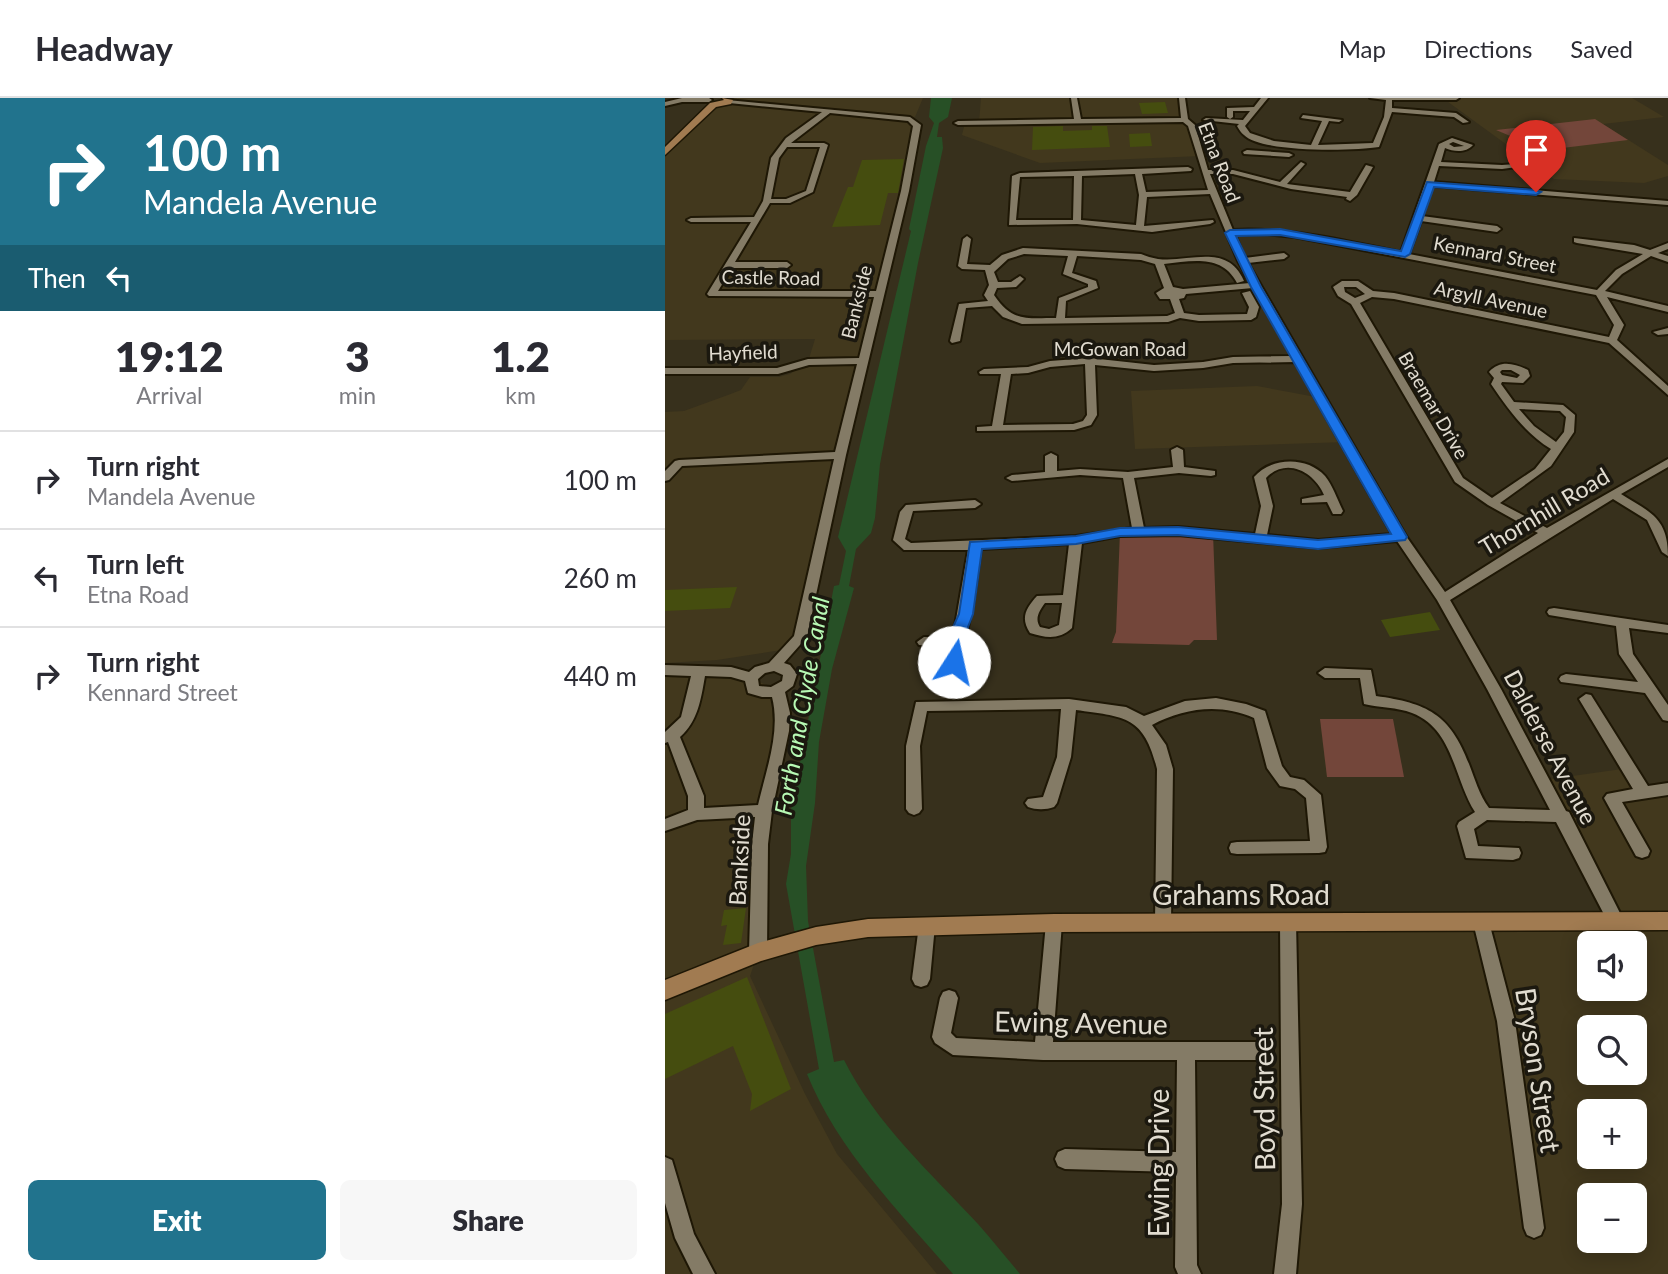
<!DOCTYPE html>
<html lang="en">
<head>
<meta charset="utf-8">
<style>
	body { margin:0; font-family:Lato,sans-serif; background:#f7f7f7; color:#2b2b33; height:100vh; display:flex; flex-direction:column; font-size:26px; white-space:nowrap }
	* { box-sizing:border-box; margin:0 }
	p { font-size:23px; color:#7c7c81 }
	.icon { flex:none; width:38px; height:38px; fill:none; stroke:currentColor; stroke-width:2; stroke-linecap:round; stroke-linejoin:round }
	.map { position:relative; flex:1; overflow:hidden }
	.panel { display:flex; flex-direction:column; background:#fff; width:665px }
	.panel>* { flex:none }
	.hud { background:#21738d; color:#fff; overflow:hidden }
	.controls { position:absolute; left:912px; top:833px; display:grid; gap:14px }
	.controls a { display:grid; place-items:center; width:70px; height:70px; border-radius:10px; background:#fff; box-shadow:0 4px 18px #0003; font-size:35px }
	.pin { position:absolute; display:grid; place-items:center; width:60px; height:60px; color:#fff; margin:-72px -30px; border-radius:50% 50% 50% 0; rotate:-45deg; box-shadow:0 0 7px #0007 }
	.pin .icon { rotate:45deg }
	.me { position:absolute; width:77px; margin:-38px; rotate:10deg; stroke-linejoin:round; filter:drop-shadow(0 0 5px #0008) }
	.turn { display:flex; align-items:center; gap:24px; height:147px; padding:0 28px; font-size:32px }
	.turn .icon { width:91px; height:91px; stroke-width:2.5 }
	.turn b { display:block; font-size:49px; line-height:60px }
	.then { display:flex; align-items:center; height:66px; padding:0 28px; background:#0003; gap:14px; font-size:26px }
	.eta { display:flex; justify-content:space-evenly; align-items:center; height:119px; text-align:center }
	.eta b { font-size:42px; font-weight:800; line-height:49px }
	.action { display:flex; gap:14px; margin-top:auto; padding:14px 28px }
	.action a { flex:1; height:80px; border-radius:10px; background:#21738d; color:#fff; font-size:28px; font-weight:800; line-height:80px; text-align:center }
	.action a+a { background:#f7f7f7; color:#2b2b33 }
	ul { padding:0; list-style:none }
	li { display:flex; align-items:center; gap:21px; height:98px; padding:0 28px; border-top:2px solid #e1e1e2 }
	li div { flex:1 }
	li b { display:block; font-size:26px }
	li em { font-style:normal }
	header { display:flex; align-items:center; gap:42px; box-sizing:border-box; height:98px; padding:0 35px; background:#fff; border-bottom:2px solid #e1e1e2 }
	header strong { font-size:33px }
	nav { display:flex; gap:38px; margin-inline-start:auto; font-size:24px }
	main { display:flex; flex:1; min-height:0 }
	.map>svg:first-child { display:block }
</style>
</head>
<body>
<header>
<strong>Headway</strong>
<nav><a>Map</a><a>Directions</a><a>Saved</a></nav>
</header>
<main>
<section class="panel">
<div class="hud">
<div class="turn"><svg class="icon" aria-label="right" viewBox="0 0 24 24"><path d="M7 20v-9h11M14 6l5 5-5 5"/></svg><div><b>100 m</b>Mandela Avenue</div></div>
<div class="then">Then<svg class="icon" aria-label="left" viewBox="0 0 24 24"><path d="M17 20v-9H6M10 6l-5 5 5 5"/></svg></div>
</div>
<div class="eta">
<div><b>19:12</b><p>Arrival</p></div>
<div><b>3</b><p>min</p></div>
<div><b>1.2</b><p>km</p></div>
</div>
<ul>
<li><svg class="icon" aria-label="right" viewBox="0 0 24 24"><path d="M7 20v-9h11M14 6l5 5-5 5"/></svg><div><b>Turn right</b><p>Mandela Avenue</p></div><em>100 m</em></li>
<li><svg class="icon" aria-label="left" viewBox="0 0 24 24"><path d="M17 20v-9H6M10 6l-5 5 5 5"/></svg><div><b>Turn left</b><p>Etna Road</p></div><em>260 m</em></li>
<li><svg class="icon" aria-label="right" viewBox="0 0 24 24"><path d="M7 20v-9h11M14 6l5 5-5 5"/></svg><div><b>Turn right</b><p>Kennard Street</p></div><em>440 m</em></li>
</ul>
<div class="action"><a>Exit</a><a>Share</a></div>
</section>
<div class="map">
<svg width="1003" height="1176" viewBox="0 0 1003 1176">
	<rect width="100%" height="100%" fill="#37301c"/>
	<g fill="#42381d" fill-rule="evenodd">
		<polygon points="56,0 258,0 250,19 187,15 245,21 251,25 135,539 123,551 52,562 0,565 0,314 19,313 63,297 76,292 85,279 114,279 125,276 143,264 150,241 0,242 0,54"/>
		<polygon points="316,0 517,0 520,22 526,27 535,58 375,65 297,37 300,25 314,25"/>
		<polygon points="708,0 967,0 999,19 938,26 1003,67 1003,78 979,85 889,81 779,1"/>
		<polygon points="592,288 656,300 681,344 470,351 466,293"/>
		<polygon points="0,572 86,580 112,592 93,854 85,878 140,996 172,1056 272,1176 0,1176"/>
		<path d="M964 670 979 695 1003 691V1176H610L618 1105 619 1009 613 1010 616 871 614 824 950 821 879 682ZM924 845H970V891H924ZM924 929H970V975H924ZM924 1013H970V1059H924ZM924 1097H970V1143H924Z"/>
	</g>
	<g fill="#73463a">
		<polygon points="930,21 963,42 881,52 871,42 850,40 831,32"/>
		<polygon points="455,434 548,435 552,542 529,542 524,547 447,545 451,534"/>
		<polygon points="655,621 728,621 739,679 662,679"/>
	</g>
	<path fill="#275026" d="M266 0H287L283 19 274 25 272 39H277L278 50 253 165 215 366 210 420 206 435 191 451 184 488 189 490 167 571 154 644 150 705 141 768 143 823 169 964 179 962C211 1026 265 1074 313 1126 327 1142 341 1159 355 1176H288C235 1114 173 1053 142 976L154 971 121 786 126 756V711L169 488 174 487 181 453 173 439 246 133 244 131 261 48 269 25 264 19Z"/>
	<g fill="#454d0f">
		<polygon points="500,4 503,15 477,16 474,5"/>
		<polygon points="398,28 398,33 427,32 427,28 442,28 445,49 367,52 368,29"/>
		<polygon points="485,35 487,48 465,49 464,36"/>
		<polygon points="239,61 233,95 223,95 215,127 167,129 183,89 188,89 197,62"/>
		<polygon points="72,489 65,510 0,513 0,492"/>
		<polygon points="765,514 775,532 725,539 716,522"/>
		<polygon points="81,810 76,845 58,847 62,827 56,828 59,812"/>
		<polygon points="82,879 126,991 85,1013 87,996 68,948 0,981 0,916"/>
	</g>
	<g fill="none" stroke-linecap="round" stroke-linejoin="round">
		<g stroke="#1e1705" stroke-width="4">
			<g id="minor">
				<polygon points="17,0 44,0 47,2 44,4 17,4 0,8 0,4"/>
				<path d="M406 0H412L416 21 516 20 514 0H520L523 21 530 27 543 72H568L615 84 636 64 640 66 622 86 685 94 701 67 708 69 692 97 685 103 681 101 682 99 626 91 568 76H545L568 132C626 129 680 143 736 154L774 46 787 40 808 47C801 55 789 54 780 50L776 64 837 67 863 65 867 67 837 71 774 68 769 84 1003 103V107L767 88 757 118 832 128 836 131 832 134 756 123 744 156 932 192 951 172 978 156 912 145 909 144V140L969 147 985 152 1003 145V151L993 155 1003 158V164L986 158 957 176 940 193 1003 208V214L942 199 959 227 952 242 1003 288V297L944 245 729 201 707 199 695 205 798 380 827 400 870 371 886 351C860 335 843 311 826 286L829 280 824 274C835 262 848 265 863 272L865 278 858 285 837 284 836 286 849 304 898 307 910 317 909 334 886 368 835 405 882 430 1003 361V369L956 396C985 414 1003 420 1003 458L997 454 982 422 948 401 785 502 836 591 901 713 904 714 958 821 956 826 950 828 944 826 891 724 822 722 809 731 813 748 854 750 856 755 854 760 848 762 801 760 792 728 794 724 810 714C789 682 789 631 747 615 732 609 715 610 699 606L695 580H660L653 575 660 570 706 572 711 598C762 605 785 616 804 666 810 681 814 697 824 710L885 712 822 591 772 502 732 443 653 450 513 437 455 438 417 445 407 530C394 542 381 540 365 535 355 520 361 510 372 498L398 497 404 446 316 451 308 507 294 568H284L282 565 286 549 254 547 252 544 259 539H288L303 452H239L228 442 235 414 241 407 310 402 316 406 310 410 248 413 240 441 246 445 411 438 467 430 458 380 415 377 347 383 341 380 347 377 380 374V358L386 355 392 358V373L415 371 463 374 508 369 506 352 512 349 518 352 519 369 550 373V377L546 378 514 375 469 380 479 430 513 429 590 436 596 408 589 379C606 359 642 358 660 378 668 388 672 401 678 413L676 416H668L662 404 637 405V401L659 397C650 375 622 358 601 380L608 408 602 437 653 442 727 436 630 264 568 265 538 270 489 273 430 267 432 317 426 327 409 332 312 333V329L327 328 336 276H315L314 274 319 271 363 269 385 263 425 260 489 267 538 264 568 259 627 258 588 190 521 196 519 200 514 201 519 215 534 217 582 216 584 209 577 195 585 193 594 209 591 219 586 222 534 223 515 220 503 224 357 226 338 219 327 208 301 210 295 243 287 245 285 243 294 206 323 203 319 197 324 187 320 172 297 171 293 168 298 141 302 138 306 141 302 166 325 167 337 157 358 150 476 156C481 158 487 160 493 161 524 165 562 144 579 183L572 185C557 156 527 163 499 166L508 189 518 191 585 185 573 163 545 96 482 99 479 128 548 122 549 124 545 126 487 134 412 126 344 127 347 78 355 75 523 69 527 71 526 73 477 76 481 94 543 92 523 28 518 24 293 27 289 25 293 23 409 21ZM788 44 799 48 789 49 784 46ZM470 76 474 97 471 127 416 122 417 78ZM409 78 408 122H351L355 79ZM601 136 630 139 931 197 949 227 944 239 729 195 708 193 693 183H677L668 189 673 198 686 206 790 384 823 407 873 435 780 494 741 438 583 165 619 161 623 158 619 155 580 160 570 137ZM359 156 403 158 398 176 423 186V189L394 200 391 220C361 220 347 224 329 197L332 190 351 189 359 181 355 178 346 184H333L329 174 343 161ZM412 158 476 162 490 166 499 190 491 195 495 201H505L510 215 502 218 400 220 401 203 433 190 431 183 407 175ZM679 189H691L700 196 690 200 680 194ZM420 266 422 317 418 323 408 326 338 327 346 276 363 275 385 269ZM837 272H846L855 277 852 280 837 277 835 274ZM854 311 895 313 901 319 899 334 891 344 869 328ZM380 505H397L394 527 384 531 375 529C369 520 375 512 380 505Z"/>
				<path d="M596 0H603L580 28 585 35 609 43 646 47 657 23 636 20 638 17 677 22 674 24 664 23 653 47 708 45 719 19 721 2 705 0H794L791 2H727V10L791 15 804 24 798 25 789 19 727 14 714 49C688 53 597 55 579 37 576 35 574 31 572 28L574 26 538 22 541 20 578 22 585 13H568V19L565 21 562 19V10L589 9Z"/>
				<path d="M62 2 245 19 256 27 244 93 181 357 142 539 119 565 125 567 132 576 128 588 120 594 125 615 124 633 107 713 103 746 102 854 99 859 93 862 87 859 84 854 87 746 90 719 32 722 0 733V721L23 712V698L3 644 0 645V634L16 619 26 578 0 577V567L66 569 84 574 90 569 104 565 129 538 169 361 17 368 4 382 0 383V373L10 363 14 362 170 354 192 266 144 267 113 276H0V270H112L143 261 194 260 209 199 44 198 42 196 86 124H26L22 122 26 120 89 119 98 103 106 60 121 40 157 14 64 5ZM165 15 243 23 248 28 236 93 211 193H53L67 170H122L126 167 122 164H70L105 105H125L148 94 163 47 159 45H126ZM122 49H155L141 93 121 101H106L114 60ZM109 573 118 577 117 583 106 589 94 588 93 581 100 575ZM40 578 66 579 80 583 83 595 97 599H107C116 634 101 672 93 707L39 710V698L15 639C33 623 36 601 40 578Z"/>
				<polygon points="582,52 624,55 628,57 624,59 579,56 578,54"/>
				<polygon points="1003,230 1003,236 993,237 988,234"/>
				<polygon points="889,510 1003,527 1003,535 964,530 968,556 1003,607 1003,623 998,622 980,595 896,584 894,581 896,578 901,576 973,584 954,556 951,528 884,517 882,514 884,511"/>
				<polygon points="921,596 926,597 983,688 1003,685 1003,697 957,704 985,753 983,758 977,760 971,758 939,700 942,696 968,691 914,601"/>
				<path d="M551 600 581 606 600 613 617 668 625 679 639 682 656 697 662 749 660 754 654 755 572 756 566 755 564 750 566 745 572 744 645 743 641 700 630 691 615 688 602 670 589 620C555 605 519 610 487 627L501 647 508 671 506 824 504 829 498 831 492 829 490 824 492 671C479 617 459 619 411 612L406 659 392 705 389 709C381 712 371 712 363 709L360 705 363 701 378 699 392 659 396 611 262 613 255 648 257 711 254 715 249 717 244 715 241 711V648L251 604 404 601 461 609 479 618 520 603Z"/>
				<polygon points="623,817 629,819 631,824 637,1106 631,1176 609,1176 617,1106 615,824 617,819"/>
				<polygon points="816,817 822,819 824,824 850,923 879,1130 876,1137 869,1140 862,1137 859,1130 832,923 808,824 810,819"/>
				<polygon points="389,818 395,820 397,825 388,944 599,944 606,947 608,953 606,959 599,962 530,962 532,1167 536,1176 513,1176 510,1169 511,1074 400,1071 393,1068 390,1061 393,1054 400,1051 511,1054 512,962 378,962 288,957 270,945 267,939 275,900 278,894 284,892 290,894 293,900 286,935 291,940 370,944 381,825 383,820"/>
				<polygon points="262,820 268,822 270,827 265,881 262,887 256,889 250,887 247,881 254,827 256,822"/>
				<polygon points="0,1059 7,1062 29,1136 50,1176 28,1176 10,1140 0,1105"/>
			</g>
		</g>
		<g stroke="#1e1705" stroke-width="3">
			<g id="major">
				<polygon points="57,0 68,2 66,6 51,9 0,57 0,49 45,5 59,2"/>
				<polygon points="1003,814 1003,832 389,834 203,839 151,847 96,863 0,902 0,882 93,845 151,829 203,821 389,816"/>
			</g>
		</g>
		<use href="#minor" fill="#847b66" fill-rule="evenodd"/>
		<use href="#major" fill="#a17b51" fill-rule="evenodd"/>
	</g>
	<polygon fill="#1a73e8" stroke="#114b97" stroke-width="2" points="762,84 871,92 876,94 871,97 769,89 745,156 740,159 615,137 571,138 596,189 742,439 740,442 653,451 513,437 455,438 411,446 317,451 308,516 303,529 297,564 289,569 284,568 281,564 288,529 294,516 305,444 411,438 455,430 513,429 653,442 726,436 586,189 560,135 565,132 615,131 736,153"/>
	<g text-anchor="middle" dominant-baseline="central" stroke-width="7" stroke-linejoin="round" paint-order="stroke">
		<g font-size="19" fill="#e1dcd0" stroke="#1b180f">
			<text transform="translate(555 64) rotate(69)">Etna Road</text>
			<text transform="translate(830 156) rotate(11)">Kennard Street</text>
			<text transform="translate(106 179) rotate(1)">Castle Road</text>
			<text transform="translate(826 201) rotate(12)">Argyll Avenue</text>
			<text transform="translate(191 204) rotate(-76)">Bankside</text>
			<text x="455" y="250">McGowan Road</text>
			<text transform="translate(78 254) rotate(-2)">Hayfield</text>
			<text transform="translate(769 307) rotate(60)">Braemar Drive</text>
		</g>
		<g font-size="23" fill="#e1dcd0" stroke="#1b180f">
			<text transform="translate(879 413) rotate(-31)">Thornhill Road</text>
			<text transform="translate(886 649) rotate(62)">Dalderse Avenue</text>
			<text transform="translate(74 762) rotate(-87)">Bankside</text>
		</g>
		<g font-size="24" font-style="italic" fill="#b7f9b4" stroke="#1b180f">
			<text transform="translate(136 608) rotate(-80)">Forth and Clyde Canal</text>
		</g>
		<g font-size="28" fill="#e1dcd0" stroke="#1b180f">
			<text x="576" y="796">Grahams Road</text>
			<text transform="translate(416 924) rotate(1)">Ewing Avenue</text>
			<text transform="translate(874 972) rotate(81)">Bryson Street</text>
			<text transform="translate(598 1001) rotate(-91)">Boyd Street</text>
			<text transform="translate(493 1065) rotate(-90)">Ewing Drive</text>
		</g>
	</g>
</svg>
<div class="controls">
<a><svg class="icon" aria-label="sound" viewBox="0 0 24 24"><path d="M4 9h4l5-4v14l-5-4H4zM17 9q2 3 0 6"/></svg></a>
<a><svg class="icon" aria-label="search" viewBox="0 0 24 24"><circle cx="10" cy="10" r="6"/><path d="M15 15l6 6"/></svg></a>
<a>+</a>
<a>−</a>
</div>
<div class="pin" style="left:871px;top:94px;background:#d93025"><svg class="icon" aria-label="arrive" viewBox="0 0 24 24"><path d="M6 21V4h12l-3 4 3 4H6"/></svg></div>
<svg class="me" style="left:289px;top:564px" viewBox="-20 -20 40 40"><circle r="19" fill="#fff"/><path d="M0-13L10 11 0 6-10 11z" fill="#1a73e8"/></svg>
</div>
</main>
</body>
</html>
